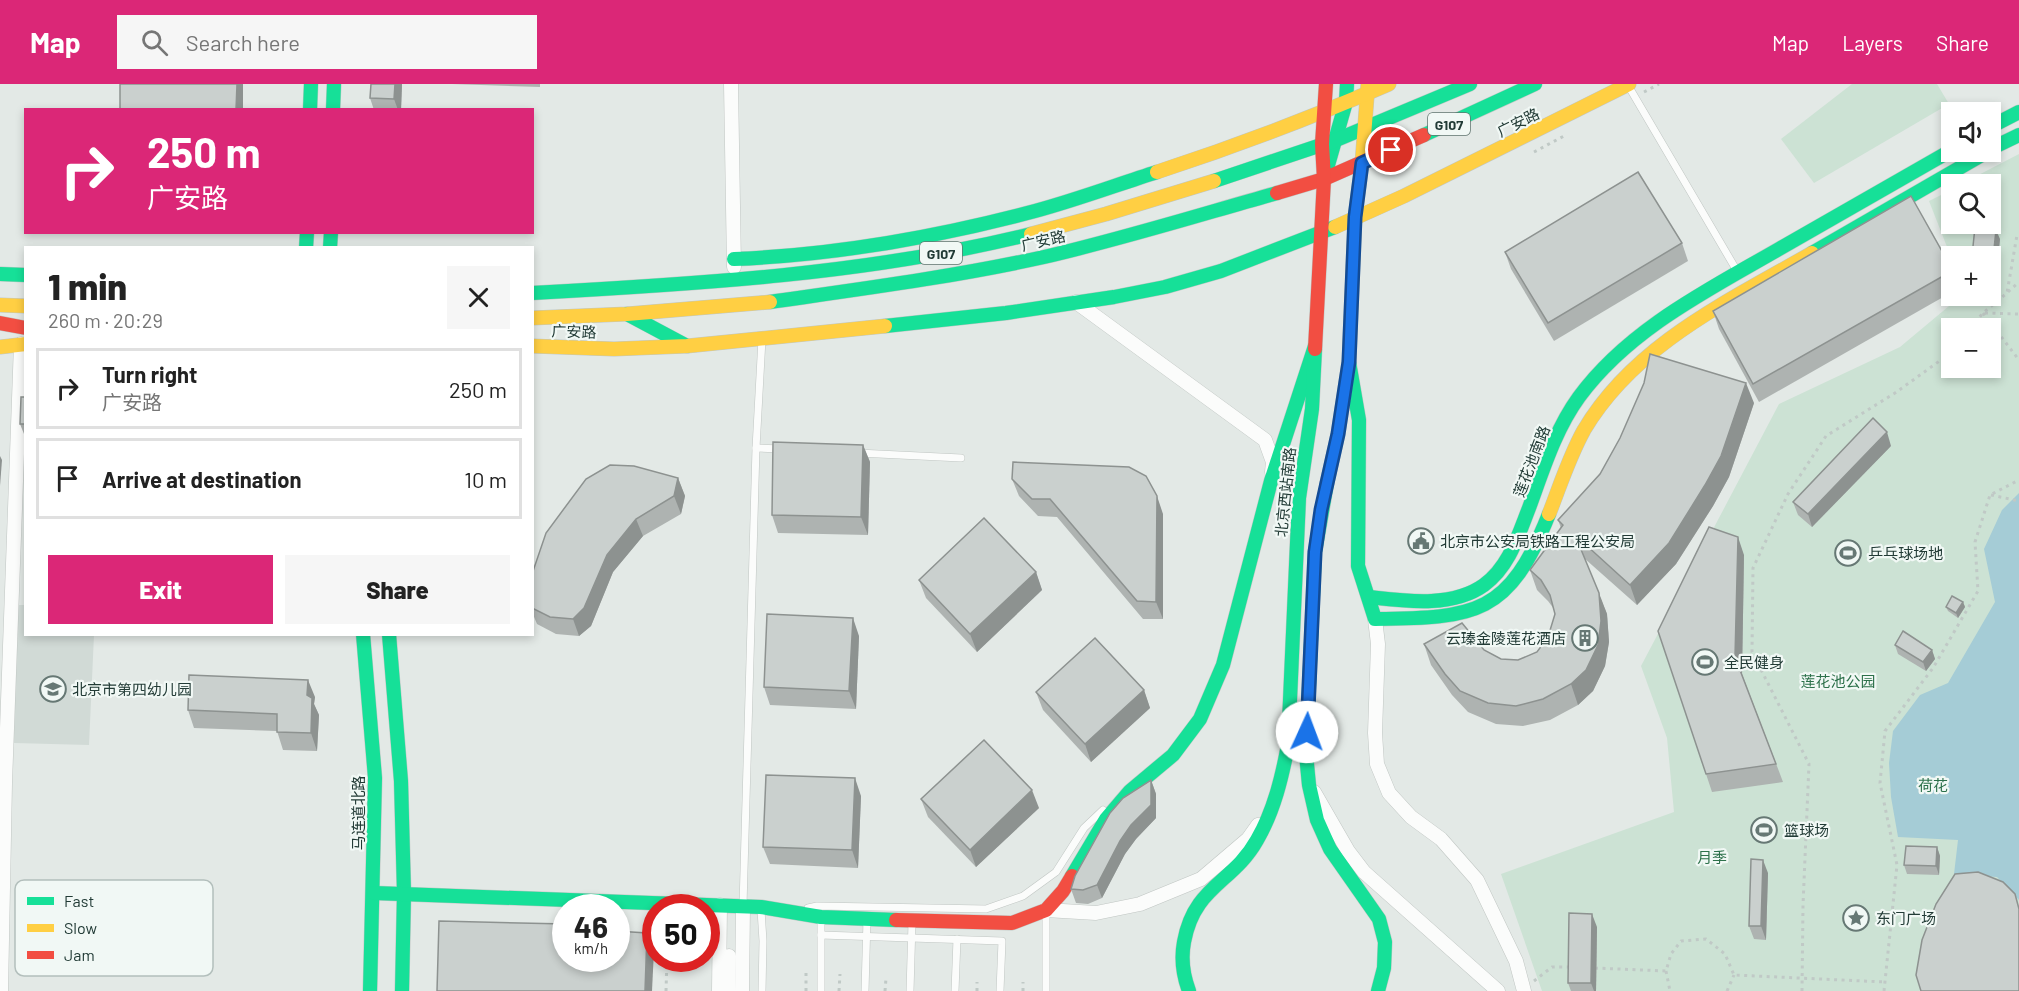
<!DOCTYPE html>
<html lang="en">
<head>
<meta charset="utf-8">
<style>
	body { margin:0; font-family:Barlow,"Noto Sans SC",sans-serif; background:#f6f6f6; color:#222; height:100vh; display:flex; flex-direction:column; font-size:22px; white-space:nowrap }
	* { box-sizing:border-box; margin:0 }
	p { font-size:20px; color:#767676 }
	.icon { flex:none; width:33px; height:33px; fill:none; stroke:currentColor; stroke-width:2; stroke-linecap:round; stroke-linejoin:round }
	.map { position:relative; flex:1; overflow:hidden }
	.panel { position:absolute; left:24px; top:162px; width:510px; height:390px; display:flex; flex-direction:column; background:#fff; border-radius:0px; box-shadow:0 3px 9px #0003 }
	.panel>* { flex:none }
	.top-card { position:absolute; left:24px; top:24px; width:510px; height:126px; border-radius:0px; box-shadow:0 3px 9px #0003; background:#db2777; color:#fff; overflow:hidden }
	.fabs { position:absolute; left:1941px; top:18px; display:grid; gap:12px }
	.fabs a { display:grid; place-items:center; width:60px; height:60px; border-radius:0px; background:#fff; box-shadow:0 3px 9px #0003; font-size:30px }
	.speed { position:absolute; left:552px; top:810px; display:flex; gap:12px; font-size:30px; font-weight:700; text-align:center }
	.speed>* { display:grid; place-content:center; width:78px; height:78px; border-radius:50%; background:#fff; box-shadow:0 3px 9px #0003; line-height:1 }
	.speed small { font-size:15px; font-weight:400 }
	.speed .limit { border:9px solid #d22; background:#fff; color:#111 }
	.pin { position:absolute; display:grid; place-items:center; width:51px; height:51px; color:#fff; margin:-26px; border:3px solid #fff; border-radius:50%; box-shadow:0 2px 6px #0007 }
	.me { position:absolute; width:66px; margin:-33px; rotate:2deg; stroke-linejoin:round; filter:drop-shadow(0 0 4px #0008) }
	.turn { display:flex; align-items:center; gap:21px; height:126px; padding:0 24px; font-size:27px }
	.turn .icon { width:78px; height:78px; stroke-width:2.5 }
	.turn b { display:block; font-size:42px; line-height:51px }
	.round { display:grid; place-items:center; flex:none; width:63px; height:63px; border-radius:0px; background:#f6f6f6 }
	.summary { display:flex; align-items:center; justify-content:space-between; height:102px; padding:0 24px }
	h1 { font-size:36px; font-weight:800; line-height:45px }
	.primary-button { display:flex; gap:12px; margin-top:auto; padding:12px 24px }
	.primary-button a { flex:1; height:69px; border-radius:0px; background:#db2777; color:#fff; font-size:24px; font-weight:800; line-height:69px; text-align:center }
	.primary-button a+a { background:#f6f6f6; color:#222 }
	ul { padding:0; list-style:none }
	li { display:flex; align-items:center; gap:18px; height:81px; margin:0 12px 9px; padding:0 12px; border:3px solid #e0e0e0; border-radius:0px }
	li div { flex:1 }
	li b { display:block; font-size:22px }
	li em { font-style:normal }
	header { display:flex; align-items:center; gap:36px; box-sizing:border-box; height:84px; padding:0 30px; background:#db2777; color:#fff }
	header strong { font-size:28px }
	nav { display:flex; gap:33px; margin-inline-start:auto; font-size:21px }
	.search { width:420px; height:54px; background:#f6f6f6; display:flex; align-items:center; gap:15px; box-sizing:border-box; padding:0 21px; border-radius:0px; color:#767676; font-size:22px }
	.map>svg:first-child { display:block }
</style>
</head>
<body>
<header>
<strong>Map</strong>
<div class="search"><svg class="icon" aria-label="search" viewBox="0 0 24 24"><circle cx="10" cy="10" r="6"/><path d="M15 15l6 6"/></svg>Search here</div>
<nav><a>Map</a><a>Layers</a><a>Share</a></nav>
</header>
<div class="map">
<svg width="2019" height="907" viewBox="0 0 2019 907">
	<rect width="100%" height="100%" fill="#e3e9e6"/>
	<polygon fill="#d1dad6" points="16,521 25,521 26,550 94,551 89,661 14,659"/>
	<g fill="#cce2d4" fill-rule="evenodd">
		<polygon points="1852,0 1937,0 1949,20 1814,99 1781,55"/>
		<path d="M2019 70V907H1542L1501 790 1674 728 1667 654 1641 582 1779 320 1900 263 1961 212H1990V172L1951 173 1929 117 1951 106 1952 140H1990V100H1961ZM1952 244H1990V284H1952Z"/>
	</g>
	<polygon fill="#a5ccd6" points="2019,409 2019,816 1997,793 1954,790 1958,756 1898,753 1891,713 1889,679 1893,647 1920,611 1948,599 1995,518 1984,465 2002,426"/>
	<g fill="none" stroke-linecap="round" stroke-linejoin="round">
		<g stroke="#c0c6c3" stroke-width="8">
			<g id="lane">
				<polyline points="1629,3 1737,187"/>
				<polyline points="756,364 781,365"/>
				<polyline points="858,369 961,374"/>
				<polyline points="743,822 756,364 762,255"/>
				<polyline points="808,824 817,822 986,825 1023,812 1056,788 1084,744 1103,726"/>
				<polyline points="761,826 763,857 762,907"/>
				<polyline points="821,851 1002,857 1000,907"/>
				<polyline points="821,907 821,833"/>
				<polyline points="865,907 867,835"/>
				<polyline points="910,907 912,839"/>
				<polyline points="955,907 957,855"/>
				<polyline points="1046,907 1046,829"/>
			</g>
		</g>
		<g stroke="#c0c6c3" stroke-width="15">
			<g id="street">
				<polyline points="731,0 734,183"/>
				<polyline points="1076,218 1265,356 1273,378 1272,388"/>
				<polyline points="1375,535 1378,560 1375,649 1377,680 1389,709 1411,733 1441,755 1477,796 1516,877 1524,907"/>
				<polyline points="1314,708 1348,767 1364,788 1498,907"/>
				<polyline points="1046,826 1096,829 1140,820 1201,795 1248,755 1258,741"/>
				<polyline points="1,907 5,699 21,260"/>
				<polyline points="719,907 720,821"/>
				<polyline points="728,907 729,872"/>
				<polyline points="742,907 743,822"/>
			</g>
		</g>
		<g stroke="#bfc7c4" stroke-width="15">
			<g id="fast">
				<polyline points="310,26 311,0"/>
				<polyline points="333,26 334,0"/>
				<polyline points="1990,43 2019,28"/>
				<polyline points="1424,51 1535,0"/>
				<polyline points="1990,65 2019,51"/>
				<polyline points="1324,95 1346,18 1347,0"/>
				<polyline points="1214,97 1336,56 1470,0"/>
				<polyline points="306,164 307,148"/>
				<polyline points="330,164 331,148"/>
				<polyline points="1812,169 1987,68"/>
				<path d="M734 175C836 171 937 153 1035 127 1076 116 1116 101 1157 88"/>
				<polyline points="0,190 26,191"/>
				<path d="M532 209C697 200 870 190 1031 150"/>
				<path d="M770 218C861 205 953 193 1044 173 1122 155 1199 131 1277 109"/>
				<polyline points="627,230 687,262"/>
				<polyline points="885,242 1006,229 1114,213 1165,203 1221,187 1335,143"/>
				<path d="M1349 278 1359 336 1358 482 1375 535C1476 534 1509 531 1549 430"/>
				<polyline points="1327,399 1315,468 1306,670 1309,701 1317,736 1330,765 1379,835 1385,858 1384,884 1378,907"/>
				<path d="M1369 513C1405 517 1452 524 1484 501 1509 483 1518 452 1529 424 1543 386 1555 346 1579 313 1629 245 1708 206 1779 165 1836 132 1894 99 1952 66"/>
				<polyline points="363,550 375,694 370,907"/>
				<polyline points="389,550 401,697 404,809 402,907"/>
				<polyline points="1072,792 1106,735 1130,707 1173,671 1200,635 1223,581 1271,397 1315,262"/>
				<polyline points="374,809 761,823 821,833 896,836"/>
				<path d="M1189 907C1183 891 1181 874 1184 858 1194 802 1233 799 1257 756 1274 727 1282 693 1288 661L1299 414 1312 325 1315 265"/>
			</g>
		</g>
		<g stroke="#bfc7c4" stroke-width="15">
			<g id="slow">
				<polyline points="1362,79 1368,0"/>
				<path d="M1157 88C1236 62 1313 33 1389 0"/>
				<polyline points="1335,143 1404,112 1629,0"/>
				<polyline points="1031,150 1106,130 1214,97"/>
				<polyline points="0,221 26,222"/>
				<polyline points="532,234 627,230 770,218"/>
				<polyline points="532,262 614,265 687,262 885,242"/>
				<polyline points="0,263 26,260"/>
				<polyline points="1327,399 1338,350 1349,278 1355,133 1362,79"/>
				<path d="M1549 430C1560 402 1569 373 1584 346 1635 260 1729 217 1812 169"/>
			</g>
		</g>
		<g stroke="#bfc7c4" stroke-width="15">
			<g id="jam">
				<polyline points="1277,109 1324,95 1424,51"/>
				<polyline points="0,239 26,244"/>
				<polyline points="1315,265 1324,95 1322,60 1326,0"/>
				<polyline points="896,836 1012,839 1046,826 1063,807 1072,792"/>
			</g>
		</g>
		<g stroke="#c0c9c6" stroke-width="3" stroke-dasharray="3 4.5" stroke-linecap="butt">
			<polyline points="1644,8 1659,0"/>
			<polyline points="1534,68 1564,52"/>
			<polyline points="2008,208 2019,198"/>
			<polyline points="1983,229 2019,276"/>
			<polyline points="1985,229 2019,230"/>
			<polyline points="1970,244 1983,229 2007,209 2017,151 2019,150"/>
			<polyline points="1991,411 2019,417"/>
			<polyline points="1595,884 1666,887 1671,870 1681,857 1706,855 1725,870 1734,891 1885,898"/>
			<polyline points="1666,887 1670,907"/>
			<polyline points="1534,897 1552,883 1570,883"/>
			<polyline points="666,907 667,874"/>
			<polyline points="806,907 806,887"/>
			<polyline points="839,907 840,890"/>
			<polyline points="885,907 886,894"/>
			<polyline points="977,907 977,898"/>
			<polyline points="1023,907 1023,898"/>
			<polyline points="1727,907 1734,891"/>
			<polyline points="1802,907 1803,821 1809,680 1752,568 1753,484 1788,410 1826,352 1895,309 1952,268"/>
			<polyline points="1884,907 1897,781 1880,699 1885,647 1933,584 1978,507 1975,458 1990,411 2019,396"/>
		</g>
		<use href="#lane" stroke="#fbfcfb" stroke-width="7"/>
		<use href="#street" stroke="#fbfcfb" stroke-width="14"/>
		<use href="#fast" stroke="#16e098" stroke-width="14"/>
		<use href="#slow" stroke="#ffcf43" stroke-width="14"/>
		<use href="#jam" stroke="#f24e42" stroke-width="14"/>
	</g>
	<g fill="#aeb3b1">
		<polygon points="371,0 402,0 401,26 374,26 370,14"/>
		<polygon points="452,0 540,0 540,3"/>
		<polygon points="2000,155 1996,193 1990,192 1990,172"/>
		<polygon points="1682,159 1688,177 1554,257 1511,185 1505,168"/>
		<polygon points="1952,185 1952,208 1759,318 1719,245 1713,227"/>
		<polygon points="26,313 26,355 20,340"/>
		<polygon points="1754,319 1729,393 1713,422 1676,480 1637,521 1584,474 1607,530 1609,558 1605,582 1593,607 1578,621 1550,636 1523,642 1496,640 1468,628 1452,611 1431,581 1424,560 1484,566 1501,575 1518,576 1537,568 1548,553 1555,530 1554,525 1548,517 1537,506 1530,486 1561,444 1558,436"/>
		<polygon points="863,361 870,378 868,451 778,449 772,431"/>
		<polygon points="1891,362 1812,443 1798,431 1793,418"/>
		<polygon points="678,394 685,412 681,430 643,452 613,488 591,542 579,552 556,550 537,540 532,528 532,490"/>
		<polygon points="1012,395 1163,430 1163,535 1143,535 1057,433 1038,432 1019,412"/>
		<polygon points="1744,471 1742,590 1783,698 1712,708 1706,690"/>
		<polygon points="1036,488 1042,506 977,568 926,514 919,496"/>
		<polygon points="1963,518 1965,523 1958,534 1948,527 1946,523"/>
		<polygon points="859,552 856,625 770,621 764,603"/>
		<polygon points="1895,561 1932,566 1935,575 1926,587 1898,570"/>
		<polygon points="1144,606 1150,624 1091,678 1043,626 1036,608"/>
		<polygon points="315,613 314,620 319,631 317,667 283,666 277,647 194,644 188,626"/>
		<polygon points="1151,696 1156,710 1156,734 1136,755 1125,770 1102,814 1088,820 1076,819 1071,805"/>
		<polygon points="861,712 858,784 770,780 763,763"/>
		<polygon points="921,715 1039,724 976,783 928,733"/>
		<polygon points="1937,763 1940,772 1939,791 1907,790 1904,781"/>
		<polygon points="1768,789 1766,856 1754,855 1749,842"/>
		<polygon points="1597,843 1596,907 1571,907 1568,899"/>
	</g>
	<g fill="#8d9290">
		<polygon points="237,0 243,0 243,26 236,26"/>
		<polygon points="395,0 402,0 401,26 398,26 394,15"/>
		<polygon points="1996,146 2000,155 1996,193 1992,184"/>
		<polygon points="1746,299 1754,319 1729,393 1713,422 1676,480 1637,521 1630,501"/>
		<polygon points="1887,348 1891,362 1812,443 1808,430"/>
		<polygon points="863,361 870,378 868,451 861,433"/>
		<polygon points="0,372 2,376 0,402"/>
		<polygon points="678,394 685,412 681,430 674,412"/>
		<polygon points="1157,412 1163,430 1163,535 1156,518"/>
		<polygon points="636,435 643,452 613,488 591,542 579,552 573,535 607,471"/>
		<polygon points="1738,453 1744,471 1742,591 1735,573"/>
		<polygon points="1036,488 1042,506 977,568 970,550"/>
		<polygon points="1599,509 1607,530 1609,558 1605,582 1593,607 1578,621 1571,600"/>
		<polygon points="1963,518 1965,523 1958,534 1956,529"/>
		<polygon points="853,534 859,552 856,625 849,607"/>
		<polygon points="1932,566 1935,575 1926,587 1923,578"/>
		<polygon points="308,596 315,613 314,620 319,631 317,667 311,649 307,611"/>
		<polygon points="1144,606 1150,624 1091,678 1085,660"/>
		<polygon points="855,694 861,712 858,784 852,766"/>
		<polygon points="1151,696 1156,710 1156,734 1136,755 1125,770 1102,814 1097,801"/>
		<polygon points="1032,706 1039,724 976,783 970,766"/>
		<polygon points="1937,763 1940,772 1939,791 1936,782"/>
		<polygon points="1763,776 1768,789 1766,856 1761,842"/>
		<polygon points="1592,830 1597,843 1596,907 1594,907 1591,899"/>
		<polygon points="647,849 654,866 652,907 645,907"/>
	</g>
	<g fill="#cad0ce" stroke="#8d9290" stroke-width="1.5">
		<polygon points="120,0 237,0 236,26 120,26"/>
		<polygon points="371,0 395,0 394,15 370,14"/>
		<polygon points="1638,88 1682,159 1548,239 1505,168"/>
		<polygon points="1911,112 1952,185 1952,187 1753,300 1713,227"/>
		<polygon points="1975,143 1996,146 1992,184 1990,184 1990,172 1972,172"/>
		<polygon points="1650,270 1746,299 1721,372 1705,401 1669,459 1630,501 1575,451 1599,509 1601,537 1598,561 1586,586 1571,600 1543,615 1516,622 1488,619 1460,607 1445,590 1424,560 1462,539 1484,566 1501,575 1518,576 1537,568 1548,553 1555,530 1550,511 1541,496 1530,486 1563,441 1558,436 1600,390 1620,354 1644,299"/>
		<polygon points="21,313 26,313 26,340 20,340"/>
		<polygon points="1873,334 1887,348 1808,430 1793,418"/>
		<polygon points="773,358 863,361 861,433 772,431"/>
		<polygon points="1013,378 1129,383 1146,392 1157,412 1156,518 1137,517 1050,415 1032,415 1012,395"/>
		<polygon points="610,381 634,382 678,394 674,412 636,435 607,471 584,524 573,535 550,533 532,524 532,490 546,449 586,395"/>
		<polygon points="984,434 1036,488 970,550 919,496"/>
		<polygon points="1709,443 1738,453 1735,573 1776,680 1706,690 1658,547"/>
		<polygon points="1952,512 1963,518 1956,529 1946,523"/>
		<polygon points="767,530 853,534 849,607 764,603"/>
		<polygon points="1903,547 1932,566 1923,578 1895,561"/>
		<polygon points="1095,554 1144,606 1085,660 1036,608"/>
		<polygon points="189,591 308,596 307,611 312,614 311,649 277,648 277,630 188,626"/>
		<polygon points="984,656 1032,706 970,766 921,715"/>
		<polygon points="766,691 855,694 852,766 763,763"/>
		<polygon points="1151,696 1151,721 1131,741 1120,757 1097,801 1083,806 1071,805 1075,792 1110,729 1123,714"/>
		<polygon points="1906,762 1937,763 1936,782 1904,781"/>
		<polygon points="1751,775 1763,776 1761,842 1749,842"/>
		<polygon points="1978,788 2003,798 2015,810 2019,825 2019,907 1921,907 1916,891 1922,856 1936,820 1955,790"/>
		<polygon points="1569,829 1592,830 1591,899 1568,899"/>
		<polygon points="439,837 566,840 566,874 616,874 616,847 647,849 645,907 437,907"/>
	</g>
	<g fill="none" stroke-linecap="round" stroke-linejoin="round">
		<g stroke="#114b97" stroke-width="15">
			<polyline id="route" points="1307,648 1315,468 1321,426 1338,350 1349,278 1355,133 1362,79 1391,66"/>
		</g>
		<use href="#route" stroke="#1a73e8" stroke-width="10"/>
	</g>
	<defs>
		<g id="civic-ring" transform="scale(1.35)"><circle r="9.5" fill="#f1f8f5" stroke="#667874" stroke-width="1.5"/><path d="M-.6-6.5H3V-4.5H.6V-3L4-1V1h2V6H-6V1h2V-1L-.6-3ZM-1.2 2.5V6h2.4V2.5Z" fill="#667874"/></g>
		<g id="stadium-ring" transform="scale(1.35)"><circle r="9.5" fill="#f1f8f5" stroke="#667874" stroke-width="1.5"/><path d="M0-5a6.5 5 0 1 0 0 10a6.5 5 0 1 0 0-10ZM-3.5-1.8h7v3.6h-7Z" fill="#667874"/></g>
		<g id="building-ring" transform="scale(1.35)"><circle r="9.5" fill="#f1f8f5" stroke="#667874" stroke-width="1.5"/><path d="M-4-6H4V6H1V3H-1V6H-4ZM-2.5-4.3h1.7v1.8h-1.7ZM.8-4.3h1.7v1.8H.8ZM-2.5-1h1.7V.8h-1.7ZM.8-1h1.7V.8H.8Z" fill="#667874"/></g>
		<g id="school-ring" transform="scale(1.35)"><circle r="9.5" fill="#f1f8f5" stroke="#667874" stroke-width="1.5"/><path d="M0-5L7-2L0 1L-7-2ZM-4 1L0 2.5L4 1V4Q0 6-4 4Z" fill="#667874"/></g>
		<g id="sight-ring" transform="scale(1.35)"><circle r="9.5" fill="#f1f8f5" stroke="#667874" stroke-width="1.5"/><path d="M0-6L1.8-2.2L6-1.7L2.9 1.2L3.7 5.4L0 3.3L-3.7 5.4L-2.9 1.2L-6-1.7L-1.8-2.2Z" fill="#667874"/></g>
	</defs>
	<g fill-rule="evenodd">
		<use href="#civic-ring" x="1421" y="457"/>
		<use href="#stadium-ring" x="1848" y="469"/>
		<use href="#building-ring" x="1585" y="554"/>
		<use href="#stadium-ring" x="1705" y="578"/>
		<use href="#school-ring" x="53" y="605"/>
		<use href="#stadium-ring" x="1764" y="746"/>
		<use href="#sight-ring" x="1856" y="834"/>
	</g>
	<g text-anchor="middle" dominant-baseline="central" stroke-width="4.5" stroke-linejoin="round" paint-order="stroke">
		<g fill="#f1f8f5" stroke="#60746f" stroke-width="1.5">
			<rect x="1428" y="29" width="42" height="22" rx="4.5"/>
			<rect x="920" y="158" width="42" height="22" rx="4.5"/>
		</g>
		<g font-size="14" font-weight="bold" fill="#223b36">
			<text x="1449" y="40">G107</text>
			<text x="941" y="169">G107</text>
		</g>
		<g font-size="15" fill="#223b36" stroke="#f1f8f5">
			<text transform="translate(1518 38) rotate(-26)">广安路</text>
			<text transform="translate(1043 156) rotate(-13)">广安路</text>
			<text transform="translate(574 247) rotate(2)">广安路</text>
			<text transform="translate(1531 377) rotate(-69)">莲花池南路</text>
			<text transform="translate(1285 408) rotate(-84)">北京西站南路</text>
			<text transform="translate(358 729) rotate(-90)">马连道北路</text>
		</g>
		<g font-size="15" fill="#223b36" stroke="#f1f8f5" text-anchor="start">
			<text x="1440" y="457">北京市公安局铁路工程公安局</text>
			<text x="1868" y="469">乒乓球场地</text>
			<text x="1566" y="554" text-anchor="end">云瑧金陵莲花酒店</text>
			<text x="1724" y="578">全民健身</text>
			<text x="72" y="605">北京市第四幼儿园</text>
			<text x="1784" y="746">篮球场</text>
			<text x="1876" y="834">东门广场</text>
		</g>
		<g font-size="15" fill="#2d714b" stroke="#f1f8f5">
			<text x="1838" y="597">莲花池公园</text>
			<text x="1933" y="701">荷花</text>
			<text x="1712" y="773">月季</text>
		</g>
	</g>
	<rect x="15" y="796" width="198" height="96" rx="9" fill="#f1f8f5" stroke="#b3bfbc" stroke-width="1.5"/>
	<rect x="27" y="813" width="27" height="8" fill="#16e098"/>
	<rect x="27" y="840" width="27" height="8" fill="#ffcf43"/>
	<rect x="27" y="867" width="27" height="8" fill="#f24e42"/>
	<g font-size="16" fill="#223b36">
		<text x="64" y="823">Fast</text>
		<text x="64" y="850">Slow</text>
		<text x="64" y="877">Jam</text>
	</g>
</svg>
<div class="fabs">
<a><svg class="icon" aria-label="sound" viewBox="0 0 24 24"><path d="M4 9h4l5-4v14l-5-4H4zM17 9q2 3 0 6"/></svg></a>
<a><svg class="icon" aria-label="search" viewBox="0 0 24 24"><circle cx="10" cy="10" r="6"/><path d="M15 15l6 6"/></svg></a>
<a>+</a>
<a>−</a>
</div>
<div class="speed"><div>46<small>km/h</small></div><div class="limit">50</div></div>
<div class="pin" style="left:1391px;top:66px;background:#d93025"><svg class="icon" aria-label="arrive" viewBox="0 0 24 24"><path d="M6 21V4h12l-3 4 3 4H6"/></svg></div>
<svg class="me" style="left:1307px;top:648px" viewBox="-20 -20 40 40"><circle r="19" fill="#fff"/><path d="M0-13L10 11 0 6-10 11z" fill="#1a73e8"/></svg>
<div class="top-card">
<div class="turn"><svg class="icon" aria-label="right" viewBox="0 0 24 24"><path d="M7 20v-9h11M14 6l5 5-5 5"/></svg><div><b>250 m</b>广安路</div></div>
</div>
<section class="panel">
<div class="summary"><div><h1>1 min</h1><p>260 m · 20:29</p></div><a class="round"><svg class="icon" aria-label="close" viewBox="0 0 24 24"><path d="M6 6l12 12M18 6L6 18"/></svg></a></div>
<ul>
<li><svg class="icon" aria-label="right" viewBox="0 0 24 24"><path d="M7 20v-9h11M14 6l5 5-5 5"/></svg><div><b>Turn right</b><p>广安路</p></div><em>250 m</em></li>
<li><svg class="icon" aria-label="arrive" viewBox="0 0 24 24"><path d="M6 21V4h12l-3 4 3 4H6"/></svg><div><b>Arrive at destination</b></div><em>10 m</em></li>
</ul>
<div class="primary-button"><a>Exit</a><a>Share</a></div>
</section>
</div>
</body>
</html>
